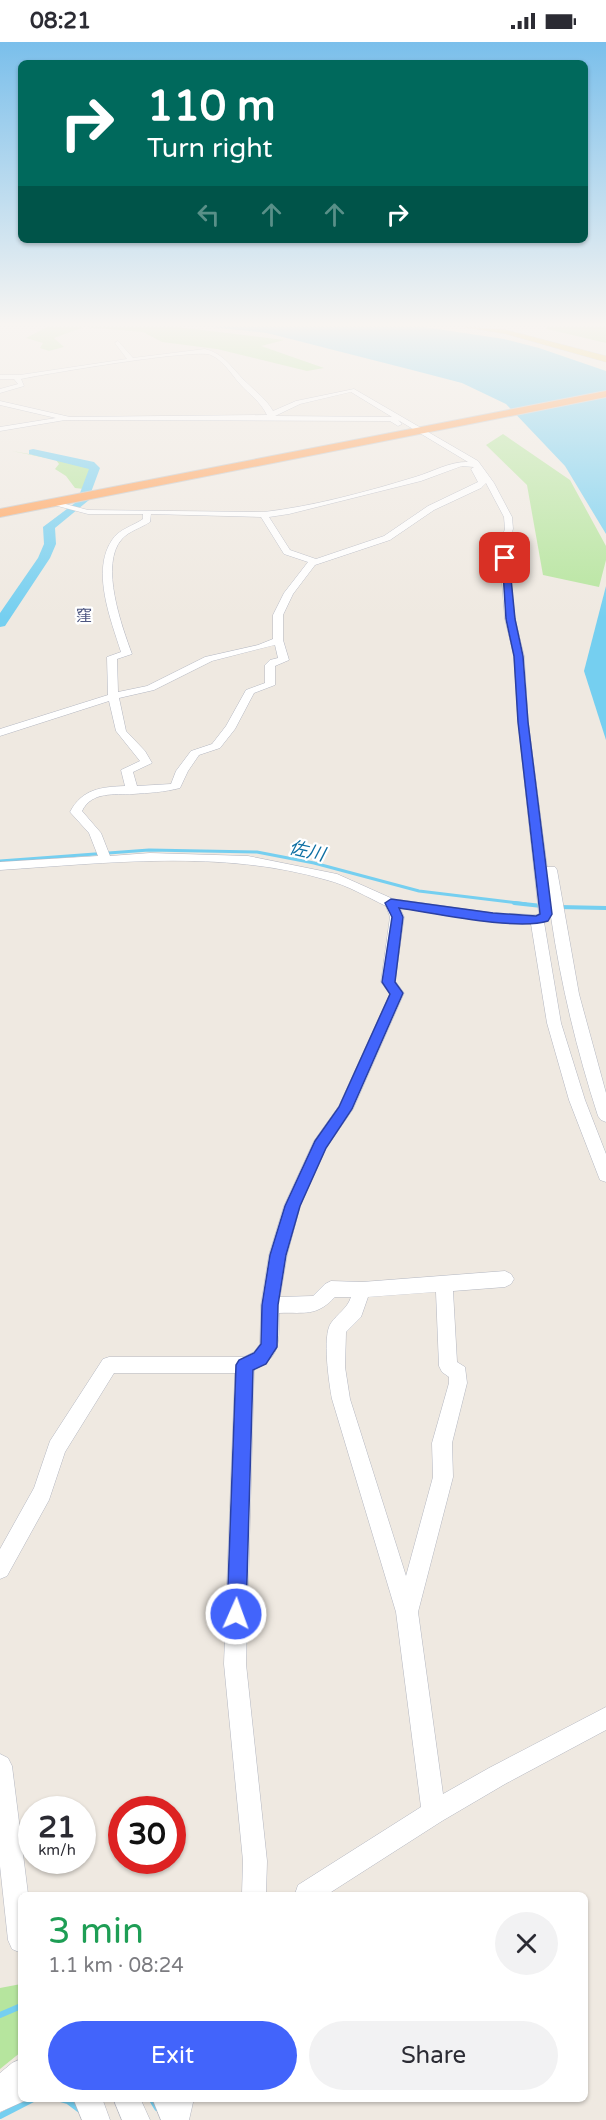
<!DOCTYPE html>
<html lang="en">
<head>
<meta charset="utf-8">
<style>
	body { margin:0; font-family:"Varela Round","Noto Sans JP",sans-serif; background:#f2f2f3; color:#2b2b33; height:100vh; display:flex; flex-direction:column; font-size:22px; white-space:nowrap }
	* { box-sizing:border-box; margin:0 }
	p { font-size:20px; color:#7c7c81 }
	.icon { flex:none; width:33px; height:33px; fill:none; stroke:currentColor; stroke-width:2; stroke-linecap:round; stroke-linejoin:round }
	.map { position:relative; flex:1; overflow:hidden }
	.panel { position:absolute; left:18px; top:1850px; width:570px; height:210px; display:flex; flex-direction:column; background:#fff; border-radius:9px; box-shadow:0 2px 4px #0004 }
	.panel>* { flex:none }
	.banner { position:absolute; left:18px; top:18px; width:570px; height:183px; border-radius:9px; box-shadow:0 2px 4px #0004; background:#00695c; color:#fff; overflow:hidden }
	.speed { position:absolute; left:18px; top:1754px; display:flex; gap:12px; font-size:30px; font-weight:700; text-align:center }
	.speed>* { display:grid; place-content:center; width:78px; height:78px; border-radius:50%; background:#fff; box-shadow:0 2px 4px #0004; line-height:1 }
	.speed small { font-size:15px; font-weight:400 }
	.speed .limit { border:9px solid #d22; background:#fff; color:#111 }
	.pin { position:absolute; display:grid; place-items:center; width:51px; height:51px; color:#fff; margin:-26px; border-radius:12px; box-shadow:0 3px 9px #0006 }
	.me { position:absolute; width:66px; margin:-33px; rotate:2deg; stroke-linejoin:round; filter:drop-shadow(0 0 4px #0008) }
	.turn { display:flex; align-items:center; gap:21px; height:126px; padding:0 30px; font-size:27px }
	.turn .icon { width:78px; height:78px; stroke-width:2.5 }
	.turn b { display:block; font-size:42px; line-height:51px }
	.lanes { display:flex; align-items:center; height:57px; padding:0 30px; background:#0003; justify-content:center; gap:30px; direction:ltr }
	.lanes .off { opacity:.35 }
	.round { display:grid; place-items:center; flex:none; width:63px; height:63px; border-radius:32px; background:#f2f2f3 }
	.head { display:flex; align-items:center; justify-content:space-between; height:102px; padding:0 30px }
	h1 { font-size:36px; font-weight:600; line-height:45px; color:#1e9e55 }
	.action { display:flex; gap:12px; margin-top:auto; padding:12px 30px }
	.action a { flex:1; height:69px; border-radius:36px; background:#4264fb; color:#fff; font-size:24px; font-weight:600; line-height:69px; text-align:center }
	.action a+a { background:#f2f2f3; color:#2b2b33 }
	.status { display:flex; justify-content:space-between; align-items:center; height:42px; padding:0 30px; background:#fff; direction:ltr }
	.status svg { height:16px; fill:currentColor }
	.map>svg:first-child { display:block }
</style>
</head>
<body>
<div class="status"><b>08:21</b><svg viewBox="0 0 49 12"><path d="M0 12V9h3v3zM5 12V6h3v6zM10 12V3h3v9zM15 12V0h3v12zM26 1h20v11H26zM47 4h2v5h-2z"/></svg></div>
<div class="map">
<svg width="606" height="2078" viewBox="0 0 606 2078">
	<rect width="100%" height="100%" fill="#efe9e1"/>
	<g fill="#b6e59e">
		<polygon points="47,285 177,285 284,298 261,304 324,326 307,329 217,307 162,300 143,290 84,285 54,296 64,305 49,309 40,306 43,301 26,296"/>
		<polygon points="547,285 606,285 606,301 547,287"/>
		<polygon points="503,392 570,438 606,504 606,518 599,545 543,533 527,443 486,403"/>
		<polygon points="12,409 85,422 92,428 84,447 75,446 66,434 55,427 59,422 56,418"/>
		<polygon points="21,1942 21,2010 0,2027 0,1946"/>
	</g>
	<g fill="#75cff0">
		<polygon points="211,285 424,285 504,297 539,306 606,329 606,492 565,424 506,362 462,341 416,329 267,291"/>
		<polygon points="606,544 606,698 584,629"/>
	</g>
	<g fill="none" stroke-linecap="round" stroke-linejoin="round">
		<polyline stroke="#75cff0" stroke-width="3" points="0,819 149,808 257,810 314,821 419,849 526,862"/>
		<g stroke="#75cff0" stroke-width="4">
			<polyline points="514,861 542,864"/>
			<polyline points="559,865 606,866"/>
		</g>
		<g stroke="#75cff0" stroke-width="6">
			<polyline points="0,1973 21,1964"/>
			<polyline points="57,2056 68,2059 80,2068"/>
			<polyline points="151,2056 157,2066"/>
			<polyline points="0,2074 35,2056"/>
		</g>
		<g fill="#75cff0" fill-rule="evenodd">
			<polygon points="33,407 94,420 100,426 90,453 82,453 80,451 89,427 29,412 29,408"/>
			<polygon points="83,455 89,458 55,486 56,502 50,516 5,584 0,585 0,571 38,516 44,502 43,485"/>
		</g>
		<g stroke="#b4b7c1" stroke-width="1">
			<g id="minor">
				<path d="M118 299 133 316 205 307C225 312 232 327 246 340 256 350 266 357 273 369L296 359 354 347 478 419 494 441 512 475 513 487 507 503 515 577 524 614 528 679 547 825H555L557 828 579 952 606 1051V1080L601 1078 598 1074C577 1009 561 943 551 875L544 880 561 981 585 1058 606 1112V1140L600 1138 598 1133 569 1058 547 981 531 882 493 879 400 866 404 875 395 939 404 951 353 1067 326 1106 300 1164 287 1213 280 1255 313 1254 325 1242 331 1239 362 1240 505 1229 511 1232 514 1237 511 1242 505 1245 453 1249 457 1320 465 1325 467 1341 452 1401 453 1435 418 1570 443 1752 489 1726 606 1665V1688L505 1742 442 1779 328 1852H295L298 1843 421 1765 396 1570 332 1357C329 1341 322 1294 331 1281 338 1271 347 1267 351 1255H335C316 1275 305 1270 279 1271 278 1298 283 1314 254 1328L246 1622 267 1819 266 1852H242L243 1819 224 1622 235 1331H114L65 1410 49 1458 7 1534 0 1537V1507L34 1446 50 1399 103 1317 109 1315H244L254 1310 260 1302 261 1263 269 1213 284 1164 314 1099 339 1064 390 952 381 940 390 875 386 864C367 855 347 843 327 838 222 807 108 821 0 828V820L98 814 89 791 70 770C82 747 101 745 125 744L121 728 140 719 116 689 109 659 0 694V687L108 653 107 615 121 610C111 578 91 529 112 498 119 487 133 484 143 477V472H88L50 462V458L88 468 264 470C314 464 366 450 415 435 432 430 451 419 468 420L398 378 402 382 398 384 390 379 65 378 0 389V385L56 376 0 363V359L70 375 267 373C260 359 250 353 240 342 231 332 224 319 211 313 198 306 45 332 21 337L24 344 0 351V347L18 342 14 337H0V333H20L127 317 115 301ZM351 350 392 375 275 374 300 362ZM462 424 474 425 471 427 478 440 428 464 384 494 316 517 290 508 269 475 289 472 421 439ZM486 441 504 475 505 487 499 503 505 577 514 614 518 679 539 873 493 871 393 857 337 832 248 814 150 811 110 814 101 791 82 769C92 749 114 753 133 752 148 751 165 750 180 746L188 729 199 713 220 706 235 687 254 651 275 643V624L289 618 283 598V573L293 552 315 523 390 498 434 468 481 446ZM151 472 261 475 284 512 308 520 284 551 273 573V597L258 603 205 615 147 644 118 650 117 617 132 612C122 585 99 522 122 497 129 489 141 486 150 480ZM275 603 278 616 270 618 265 623V641L246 648 226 684 212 702 191 709 176 729 171 742 137 744 133 730 152 721 145 709 126 689 119 656 154 648 212 619ZM436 1250 439 1324 442 1330 449 1335V1341L432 1401 433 1435 406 1534 350 1357 345 1325 346 1290 361 1275 368 1255Z"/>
				<polygon points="0,1712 8,1716 12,1724 28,1852 21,1852 21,1911 12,1907 8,1898 0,1824"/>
				<polygon points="21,2017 21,2056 31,2056 0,2070 0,2031 12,2021"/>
				<polygon points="73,2056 102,2056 110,2078 82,2078"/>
				<polygon points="113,2056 140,2056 150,2078 122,2078"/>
				<polygon points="152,2056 194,2056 189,2078 161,2078"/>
			</g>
		</g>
		<g stroke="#c9c9c9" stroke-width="1">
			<polygon id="major" points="465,285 506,288 606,314 606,320 506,292"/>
		</g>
		<g stroke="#c9c9c9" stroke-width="2">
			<polygon id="highway" points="606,349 606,355 0,475 0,467"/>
		</g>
		<use href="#minor" fill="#fff" fill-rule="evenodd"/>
		<use href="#major" fill="#f2d163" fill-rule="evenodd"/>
		<use href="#highway" fill="#ffa35c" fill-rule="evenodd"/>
	</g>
	<linearGradient id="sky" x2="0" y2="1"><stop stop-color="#7abfeb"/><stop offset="0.49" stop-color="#f8f5f2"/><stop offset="1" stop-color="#f8f5f2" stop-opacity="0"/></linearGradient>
	<rect width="606" height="576" fill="url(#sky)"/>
	<path fill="#4264fb" stroke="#2b41a3" stroke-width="1.5" d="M502 514 509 516 515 577 523 614 528 680 552 872 548 879C517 889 434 871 399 866L403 875 395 940 403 951 352 1067 326 1106 300 1164 286 1213 278 1263 277 1305 266 1322 253 1328 246 1572 243 1579 236 1582 230 1579 227 1572 236 1323 239 1318 254 1311 261 1302 262 1263 270 1213 285 1164 315 1099 339 1065 390 952 382 940 392 875 385 861 391 857 493 871 536 874 540 872 518 680 514 614 506 577Z"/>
	<g text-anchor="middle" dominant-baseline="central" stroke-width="4.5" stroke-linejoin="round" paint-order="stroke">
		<g font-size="16" fill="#4d5680" stroke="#fff">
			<text x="84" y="574">窪</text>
		</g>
		<g font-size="18" font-style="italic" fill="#0d6fa3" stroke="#fff">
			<text transform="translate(307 809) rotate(13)">佐川</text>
		</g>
	</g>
</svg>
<div class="speed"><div>21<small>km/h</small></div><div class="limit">30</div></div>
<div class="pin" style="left:505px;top:516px;background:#d93025"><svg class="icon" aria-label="arrive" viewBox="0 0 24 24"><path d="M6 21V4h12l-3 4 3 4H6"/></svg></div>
<svg class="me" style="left:236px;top:1572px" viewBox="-20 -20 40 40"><circle r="17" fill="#4264fb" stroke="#fff" stroke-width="3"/><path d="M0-11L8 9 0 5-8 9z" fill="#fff"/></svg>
<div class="banner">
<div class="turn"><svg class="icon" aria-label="right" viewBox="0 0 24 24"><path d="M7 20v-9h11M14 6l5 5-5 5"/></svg><div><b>110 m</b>Turn right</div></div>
<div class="lanes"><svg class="icon off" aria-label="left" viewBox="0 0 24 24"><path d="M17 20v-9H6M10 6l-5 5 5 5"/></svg><svg class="icon off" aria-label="ahead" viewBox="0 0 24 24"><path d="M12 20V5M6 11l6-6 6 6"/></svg><svg class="icon off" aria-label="ahead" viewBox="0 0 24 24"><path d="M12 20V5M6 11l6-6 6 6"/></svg><svg class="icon" aria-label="right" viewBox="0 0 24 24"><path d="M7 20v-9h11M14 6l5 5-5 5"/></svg></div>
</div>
<section class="panel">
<div class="head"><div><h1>3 min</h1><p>1.1 km · 08:24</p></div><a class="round"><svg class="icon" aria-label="close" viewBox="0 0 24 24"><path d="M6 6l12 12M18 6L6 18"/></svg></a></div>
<div class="action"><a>Exit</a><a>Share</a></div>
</section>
</div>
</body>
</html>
